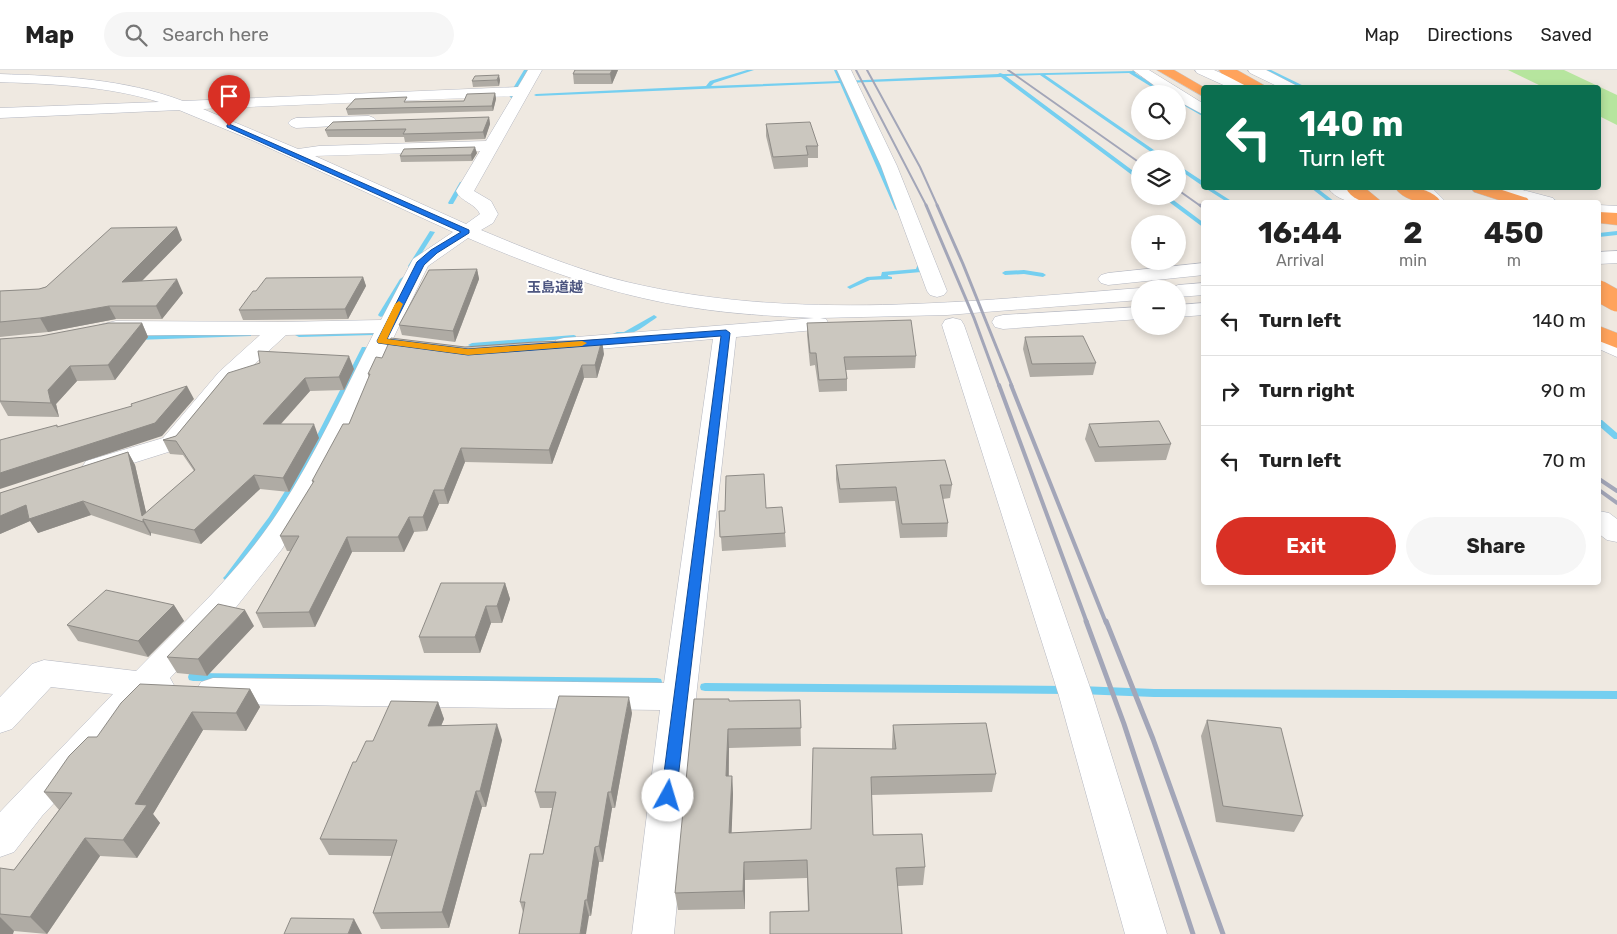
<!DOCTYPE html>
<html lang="en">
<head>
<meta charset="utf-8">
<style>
	body { margin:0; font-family:Rubik,"Noto Sans JP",sans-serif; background:#f6f6f6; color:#222; height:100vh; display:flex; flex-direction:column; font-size:19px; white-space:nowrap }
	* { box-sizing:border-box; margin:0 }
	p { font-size:16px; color:#767676 }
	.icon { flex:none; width:28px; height:28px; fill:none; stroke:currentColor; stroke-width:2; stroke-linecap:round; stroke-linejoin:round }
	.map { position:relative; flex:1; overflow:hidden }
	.details { position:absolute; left:1201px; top:130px; width:400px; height:385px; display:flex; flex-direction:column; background:#fff; border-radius:5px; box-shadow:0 2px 8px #0003 }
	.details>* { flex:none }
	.banner { position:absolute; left:1201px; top:15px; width:400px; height:105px; border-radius:5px; box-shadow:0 2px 8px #0003; background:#0b6e4f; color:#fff; overflow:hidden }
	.buttons { position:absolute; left:1131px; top:15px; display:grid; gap:10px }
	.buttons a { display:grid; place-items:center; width:55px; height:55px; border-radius:50%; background:#fff; box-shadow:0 2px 8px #0003; font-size:25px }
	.pin { position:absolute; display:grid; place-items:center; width:42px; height:42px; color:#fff; margin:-51px -21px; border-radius:50% 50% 50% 0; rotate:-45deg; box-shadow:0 0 5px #0007 }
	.pin .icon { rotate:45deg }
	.me { position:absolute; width:55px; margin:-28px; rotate:6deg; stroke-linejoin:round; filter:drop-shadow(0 0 4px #0008) }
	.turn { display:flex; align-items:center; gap:18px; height:105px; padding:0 15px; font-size:22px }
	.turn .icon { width:65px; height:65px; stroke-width:2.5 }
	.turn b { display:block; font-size:35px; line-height:42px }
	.eta { display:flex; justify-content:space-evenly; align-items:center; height:85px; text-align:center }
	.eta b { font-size:30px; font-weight:700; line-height:35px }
	.primary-button { display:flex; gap:10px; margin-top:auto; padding:10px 15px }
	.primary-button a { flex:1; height:58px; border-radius:30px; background:#d93025; color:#fff; font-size:20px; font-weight:700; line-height:58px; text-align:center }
	.primary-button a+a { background:#f6f6f6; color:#222 }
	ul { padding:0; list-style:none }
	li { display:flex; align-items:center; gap:15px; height:70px; padding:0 15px; border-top:1px solid #e0e0e0 }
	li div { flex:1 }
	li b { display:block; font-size:19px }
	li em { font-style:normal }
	header { display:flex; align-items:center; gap:30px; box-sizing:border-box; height:70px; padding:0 25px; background:#fff; border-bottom:1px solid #e0e0e0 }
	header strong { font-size:24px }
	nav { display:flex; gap:28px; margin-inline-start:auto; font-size:18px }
	.search { width:350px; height:45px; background:#f6f6f6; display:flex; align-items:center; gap:12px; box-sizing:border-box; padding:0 18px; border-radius:28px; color:#767676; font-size:19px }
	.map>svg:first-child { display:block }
</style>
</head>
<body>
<header>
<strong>Map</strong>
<div class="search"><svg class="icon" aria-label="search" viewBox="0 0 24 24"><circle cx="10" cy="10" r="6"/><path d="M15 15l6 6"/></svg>Search here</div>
<nav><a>Map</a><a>Directions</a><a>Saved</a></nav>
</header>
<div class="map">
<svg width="1617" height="864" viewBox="0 0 1617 864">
	<rect width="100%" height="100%" fill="#efe9e1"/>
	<polygon fill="#b6e59e" points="1508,0 1564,0 1617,25 1617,55 1599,46 1599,18 1543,17"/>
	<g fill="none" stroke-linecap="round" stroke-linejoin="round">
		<g fill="#75cff0" fill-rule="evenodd">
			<polygon points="524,0 528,0 513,25 515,27 511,28 509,25"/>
			<polygon points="747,0 754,0 714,13 711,16 839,11 834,0 838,0 843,11 998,4 1000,3 1003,4 1134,1 1136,2 1135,3 1169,24 1163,24 1129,3 1045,5 1167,89 1161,89 1040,5 1006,6 1140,106 1140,111 1001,7 844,13 901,139 898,141 895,139 840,13 536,26 534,25 536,24 706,16 710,11"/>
			<polygon points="1266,0 1271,0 1308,18 1301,18"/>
			<polygon points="1178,29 1204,44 1204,47 1178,32"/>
			<polygon points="1178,95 1204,112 1204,117 1178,99"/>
			<polygon points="460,112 465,113 453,134 449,134 448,133"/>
			<polygon points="1205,118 1211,118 1233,132 1227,132"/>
			<polygon points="1311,118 1317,118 1335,132 1329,132"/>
			<polygon points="1161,126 1168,126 1204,153 1204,158"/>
			<polygon points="1543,127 1560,131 1561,132 1552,132 1541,130 1541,128"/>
			<polygon points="430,161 435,162 413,197 409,197 408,196"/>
			<polygon points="1617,161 1617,165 1599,167 1599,163"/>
			<polygon points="920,188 922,189 924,194 921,202 888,205 888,206 892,207 892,209 870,210 852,218 850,219 847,217 867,207 881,206 882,202 916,199 918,194 917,190"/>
			<polygon points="1024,200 1043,203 1046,205 1043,207 1024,204 1005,205 1002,203 1005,201"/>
			<polygon points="403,207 406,209 384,245 381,247 379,246 378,245 400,209"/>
			<path d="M654 245 657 247 656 248C645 255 626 272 613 264L617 262H624Z"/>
			<polygon points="372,262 376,264 374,265 299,267 295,265 299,263"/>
			<polygon points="249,263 251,264 251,266 136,270 132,268 136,266"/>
			<polygon points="574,265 576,266 576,268 472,277 468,275 472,273"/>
			<polygon points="362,277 365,277 369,279 313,389 275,451 231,510 225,510 223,508 225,506 269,447 305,389"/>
			<polygon points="1599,350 1602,350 1617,363 1617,369 1614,369 1599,356"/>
			<polygon points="193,603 657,608 661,609 662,612 661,615 657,616 193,611 189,610 188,607 189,604"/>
			<polygon points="705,613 1067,616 1071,617 1072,620 1071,623 1067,624 705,621 701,620 700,617 701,614"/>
			<polygon points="1080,616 1154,619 1617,621 1617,629 1154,627 1080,624 1076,623 1075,620 1076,617"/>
		</g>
		<g stroke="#b4b7c1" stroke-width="1">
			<g id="minor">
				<path d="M528 0H542L474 121 491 131 498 144 493 153 481 160C529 180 577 200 627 212 795 252 970 231 1140 218L1144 219H1140V230L947 245 820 248 826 249 829 254 826 259 736 267 696 627 674 864H632L660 640 213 634 201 630 196 621 201 612 213 608 664 613 713 269 564 282 556 280 553 275 556 270 564 268 814 248C772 246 731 244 689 237 612 225 540 199 468 168L428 196 327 406 282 479 233 541 170 608 175 617 170 626 158 630 151 629 42 746 14 782 0 787V742L113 624 51 617 12 659 0 663V627L32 594 44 590 136 601C179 557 225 515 262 465 308 403 339 331 374 263L286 265 235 312 181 378 95 405 86 403 82 397 86 391 163 368 219 302 260 265H116L107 267 99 265 96 260 99 255 116 251 280 252 381 250 413 189 453 162 254 71 179 40 0 48V38L159 32C108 16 53 14 0 12V4C61 6 125 9 183 31L518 17ZM513 26 486 71 319 76 298 79 203 39ZM480 81 456 121C461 132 475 133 480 144L466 154 315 86Z"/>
				<polygon points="837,0 851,0 897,96 947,221 944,225 937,227 930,225 927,221 881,96"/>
				<polygon points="1133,0 1149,0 1204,34 1204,45 1178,31 1178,24 1166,24"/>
				<polygon points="1195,0 1214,0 1248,15 1250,18 1230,18 1197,3"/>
				<polygon points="1248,0 1266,0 1301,18 1281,18 1250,3"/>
				<polygon points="369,46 374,48 377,51 374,54 296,58 291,56 288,53 291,50 296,48"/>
				<path d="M1328 118C1343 116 1363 119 1372 132 1357 134 1338 132 1328 118Z"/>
				<polygon points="1414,118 1432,118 1446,132 1427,132"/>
				<path d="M1492 118H1515L1553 128 1556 132C1540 134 1503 133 1492 118Z"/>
				<polygon points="1599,135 1617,136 1617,146 1599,145"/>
				<polygon points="1617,181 1617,193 1599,194 1599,182"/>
				<polygon points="1204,193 1204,205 1108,215 1101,213 1098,209 1101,205 1108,203"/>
				<polygon points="1204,213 1204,225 1178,227 1178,219 1169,219 1178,215"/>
				<polygon points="1204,233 1204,245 1178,247 1178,235"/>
				<polygon points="1140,237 1140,249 1003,259 995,257 992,252 995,247 1003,245"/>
				<polygon points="953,248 961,250 964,255 1093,626 1167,864 1125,864 1059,626 942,255 945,250"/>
				<polygon points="1599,263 1617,271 1617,287 1599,279"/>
				<polygon points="1599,441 1609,443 1617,449 1617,472 1607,470 1599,464"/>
			</g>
		</g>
		<g stroke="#c9c9c9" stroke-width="1">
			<g id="highway">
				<polygon points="1157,0 1174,0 1205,18 1204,27"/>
				<polygon points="1219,0 1237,0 1269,18 1250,18 1221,3"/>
				<path d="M1346 118H1365L1382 132C1368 134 1352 131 1346 118Z"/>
				<path d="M1395 118C1410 116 1432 118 1441 132 1426 134 1405 132 1395 118Z"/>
				<polygon points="1471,118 1496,118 1527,128 1530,132 1505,132 1474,122"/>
				<polygon points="1599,142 1617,143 1617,155 1599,153"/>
				<polygon points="1599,256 1617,263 1617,278 1599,271"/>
			</g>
		</g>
		<use href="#minor" fill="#fff" fill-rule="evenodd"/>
		<use href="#highway" fill="#ffa35c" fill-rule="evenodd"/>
		<g stroke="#a3a6b8" stroke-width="2">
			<polyline points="856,0 927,137"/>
			<polyline points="867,0 920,97 938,137"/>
			<polyline points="1008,0 1140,93"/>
			<polyline points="1178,120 1202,137"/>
		</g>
		<g stroke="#a3a6b8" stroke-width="3">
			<polyline points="926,135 974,248 999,316"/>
			<polyline points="937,135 963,194 1012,316"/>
			<polyline points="1200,135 1204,138"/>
		</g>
		<g stroke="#a3a6b8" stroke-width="4">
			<polyline points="999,315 1087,553"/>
			<polyline points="1011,315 1106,553"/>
			<polyline points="1599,409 1617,421"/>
			<polyline points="1599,420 1617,433"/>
		</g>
		<g stroke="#a3a6b8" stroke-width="5">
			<polyline points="1086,551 1124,654 1193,864"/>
			<polyline points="1106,551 1153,669 1223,864"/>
		</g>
		<g stroke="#c9c9c9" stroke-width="22" stroke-linecap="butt">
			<polyline id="highway-bridge" points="1599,221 1617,231"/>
		</g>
		<use href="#highway-bridge" stroke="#ffa35c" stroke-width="21"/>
	</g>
	<g fill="#afaba4">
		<polygon points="575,0 618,0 612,14 574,14 573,4"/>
		<polygon points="500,10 499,16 473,17 472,11"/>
		<polygon points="495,23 496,29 493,41 348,45 346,39 408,32 464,31"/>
		<polygon points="489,47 490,54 485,69 405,72 404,67 328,67 325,60"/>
		<polygon points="766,54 818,76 818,88 808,88 808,97 774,99 766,66"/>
		<polygon points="477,83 472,91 401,92 400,86"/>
		<polygon points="182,170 142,211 183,223 162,249 116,249 48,262 0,267 0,221 39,219"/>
		<polygon points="477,199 479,209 455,272 402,265 399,255"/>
		<polygon points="363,207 366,216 348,249 243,250 239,240"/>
		<polygon points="142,253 148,267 115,310 77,311 56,334 59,347 8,346 0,332 0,269 41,266"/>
		<polygon points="807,253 916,286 915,298 846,300 847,309 847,321 819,322 815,295 810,296 807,265"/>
		<polygon points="1025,267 1096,293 1093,305 1030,307 1023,279"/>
		<polygon points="465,277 604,284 597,308 584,308 552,394 465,392 448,434 439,434 427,461 414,462 404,482 352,482 315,557 263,558 256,543 290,481 287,481 280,466 313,413 312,411 349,354 369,308 368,304 382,288"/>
		<polygon points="354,299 344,320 310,321 281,354 319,368 289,422 260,419 201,474 151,463 151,466 91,445 38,463 30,451 0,464 0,423 128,382 135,395 146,443 194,401 183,385 170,384 163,370 176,366 228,303"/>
		<polygon points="1089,354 1171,374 1166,390 1095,392 1085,369"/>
		<polygon points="836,395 952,415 950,428 943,429 948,453 947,467 900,468 895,431 839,433 836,409"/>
		<polygon points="766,438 785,463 786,477 722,481 719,441"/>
		<polygon points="505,513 510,529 502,553 491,553 480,583 424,583 419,567"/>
		<polygon points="174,535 184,551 148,587 78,571 67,555"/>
		<polygon points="254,556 207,606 177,603 167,587"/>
		<polygon points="250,619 260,637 246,661 203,660 153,744 160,753 137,788 100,786 47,864 14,861 0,864 0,798 14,800 59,740 44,722 97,667"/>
		<polygon points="800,630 801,676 729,678 729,706 732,706 733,724 731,763 811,759 892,679 892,674 893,655 996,704 992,722 872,725 873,765 925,797 923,815 898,816 808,841 807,808 745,810 745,839 678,840 675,823 729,631"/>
		<polygon points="438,632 444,649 441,656 502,670 486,737 482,737 449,858 381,859 373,843 392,786 329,785 320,769 356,692 373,671"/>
		<polygon points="632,643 615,738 612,738 603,792 599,792 591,846 523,842 520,832 543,784 552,738 540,738 535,722"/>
		<polygon points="1207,650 1303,746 1294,762 1216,752 1201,666"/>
	</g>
	<g fill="#8e8b86">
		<polygon points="612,0 618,0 612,14 610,4"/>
		<polygon points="499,5 500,10 499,16 497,10"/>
		<polygon points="495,23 496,29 493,41 492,36"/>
		<polygon points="489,47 490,54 485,69 483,62"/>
		<polygon points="475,77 477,83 472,91 471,85"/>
		<polygon points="177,157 182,170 128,225 122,212"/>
		<polygon points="477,199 479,209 455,272 453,261"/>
		<polygon points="363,207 366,216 348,249 345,239"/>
		<polygon points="177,209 183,223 162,249 156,236"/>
		<polygon points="109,236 116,249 48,262 40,248"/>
		<polygon points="142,253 148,267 115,310 108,295"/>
		<polygon points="602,270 604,284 597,308 595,295"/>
		<polygon points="349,286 354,299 344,320 339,307"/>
		<polygon points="582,295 584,308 552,394 549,380"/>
		<polygon points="70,296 77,311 56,334 59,347 51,333 48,320"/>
		<polygon points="305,308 310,321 269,367 263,354"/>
		<polygon points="187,316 194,329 162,366 0,419 0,403"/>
		<polygon points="314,354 319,368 289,422 283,408"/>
		<polygon points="461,378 465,392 448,434 444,420"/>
		<polygon points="128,382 135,395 148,450 142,446"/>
		<polygon points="254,405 260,419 201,474 194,460"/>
		<polygon points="434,420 439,434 427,461 423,447"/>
		<polygon points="83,431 91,445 38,463 30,451 0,464 0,446 26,435"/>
		<polygon points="409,447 414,462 404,482 398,467"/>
		<polygon points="143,449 151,463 151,466 143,452"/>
		<polygon points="347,467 352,482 315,557 309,542"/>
		<polygon points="505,513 510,529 502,553 497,536"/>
		<polygon points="174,535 184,551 148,587 138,571"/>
		<polygon points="486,536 491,553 480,583 475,567"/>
		<polygon points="245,540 254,556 207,606 198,589"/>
		<polygon points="250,619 260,637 246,661 236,643"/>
		<polygon points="629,627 632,643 615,738 611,722"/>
		<polygon points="438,632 444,649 434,672 428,656"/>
		<polygon points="192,642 203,660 153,744 160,753 137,788 123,770 135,734"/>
		<polygon points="497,654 502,670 486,737 480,721"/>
		<polygon points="728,659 729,678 728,724 726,706"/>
		<polygon points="732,706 733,724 731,781 729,763"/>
		<polygon points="476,721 482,737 449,858 442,842"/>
		<polygon points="608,722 612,738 603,792 599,776"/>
		<polygon points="85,768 100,786 47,864 30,847"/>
		<polygon points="595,777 599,792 591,846 587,830"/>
		<polygon points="744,792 745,810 745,839 743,821"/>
		<polygon points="585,830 589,846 586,864 580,864"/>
		<polygon points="0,847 14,861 13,864 0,864"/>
		<polygon points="354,849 362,864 348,864"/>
	</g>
	<g fill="#cbc7bf" stroke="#8e8b86">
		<polygon points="575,0 612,0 610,4 573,4"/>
		<polygon points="499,5 497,10 472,11 475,6"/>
		<polygon points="495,23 492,36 346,39 355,29 407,27 404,32 464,31 467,24"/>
		<polygon points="489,47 483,62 403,64 406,59 325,60 333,52"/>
		<polygon points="810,52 818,76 806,76 808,85 773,87 766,54"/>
		<polygon points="475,77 471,85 400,86 404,79"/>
		<polygon points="177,157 122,212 177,209 156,236 109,236 40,248 0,252 0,221 39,219 46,217 111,158"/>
		<polygon points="477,199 453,261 399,255 429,200"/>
		<polygon points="363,207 345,239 239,240 253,221 256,221 266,208"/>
		<polygon points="911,250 916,286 844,287 847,309 819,310 816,283 810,283 807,253"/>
		<polygon points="109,253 142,253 108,295 70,296 48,320 51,333 0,331 0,269 41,266"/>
		<polygon points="1083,266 1096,293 1032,294 1025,267"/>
		<polygon points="391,268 465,277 535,272 602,270 595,295 582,295 549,380 461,378 444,420 434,420 423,447 409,447 398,467 347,467 309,542 256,543 299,466 280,466 314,411 312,411 343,354 349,354 370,304 368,304 376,287 382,288"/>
		<polygon points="258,281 349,286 339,307 305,308 263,354 314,354 283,408 254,405 194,460 143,449 143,452 83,431 29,449 26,435 0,446 0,423 128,382 142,446 195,400 176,371 163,370 176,366 228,303 260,293"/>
		<polygon points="187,316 155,353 0,403 0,370 57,355 57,357 132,336 131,334"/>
		<polygon points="1159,351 1171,374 1099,377 1089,354"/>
		<polygon points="945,390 952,415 940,415 948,453 902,454 896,417 840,419 836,395"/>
		<polygon points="764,404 766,438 782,437 785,463 720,467 719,441 725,441 726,406"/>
		<polygon points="441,513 505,513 497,536 486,536 475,567 419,567"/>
		<polygon points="106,520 174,535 138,571 67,555"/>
		<polygon points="218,534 245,540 198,589 167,587"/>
		<polygon points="140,614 250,619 236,643 192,642 135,734 147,735 123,770 85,768 30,847 0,844 0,798 14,800 72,723 44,722 69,686 88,667 97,667 121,633"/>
		<polygon points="559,626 629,627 611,722 608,722 599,776 595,777 587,830 585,830 580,864 519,864 525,832 520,832 530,784 543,784 556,722 535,722"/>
		<polygon points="694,629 729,629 729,631 800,630 801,658 728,659 726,706 732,706 729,763 811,759 813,678 896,679 893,655 986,653 996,704 871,707 873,765 922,764 925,797 896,798 902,864 770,864 770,842 809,841 807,790 744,792 743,821 675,823"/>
		<polygon points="391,631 438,632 428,656 497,654 480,721 476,721 442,842 373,843 397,770 320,769 353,692 356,692 366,671 373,671"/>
		<polygon points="1207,650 1281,658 1303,746 1223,736"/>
		<polygon points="291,848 354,849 348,864 284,864"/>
	</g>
	<polygon fill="#1a73e8" stroke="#114b97" points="229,54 469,160 469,163 437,183 424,195 387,269 468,279 726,260 730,263 676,726 674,731 668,732 663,731 661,726 721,266 468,285 378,273 377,271 417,192 431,180 461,162 227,57 227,55"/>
	<polygon fill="#f59e0b" points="399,231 403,234 387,269 468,279 582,271 587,273 582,276 468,285 378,273 377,271 395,234"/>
	<g text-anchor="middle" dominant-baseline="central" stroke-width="4" stroke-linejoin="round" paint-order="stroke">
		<g font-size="14" font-weight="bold" fill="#4d5680" stroke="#fff">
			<text x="555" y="217">玉島道越</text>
		</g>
	</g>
</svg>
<div class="buttons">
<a><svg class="icon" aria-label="search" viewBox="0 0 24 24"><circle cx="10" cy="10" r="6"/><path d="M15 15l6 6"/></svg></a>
<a><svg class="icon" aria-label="layers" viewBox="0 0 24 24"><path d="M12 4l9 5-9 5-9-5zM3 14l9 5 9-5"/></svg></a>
<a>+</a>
<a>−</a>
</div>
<div class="pin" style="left:229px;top:56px;background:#d93025"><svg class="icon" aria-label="arrive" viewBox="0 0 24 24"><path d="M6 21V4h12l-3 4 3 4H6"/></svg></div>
<svg class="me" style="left:668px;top:726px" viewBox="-20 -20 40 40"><circle r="19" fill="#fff"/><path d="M0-13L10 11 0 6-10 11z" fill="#1a73e8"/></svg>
<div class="banner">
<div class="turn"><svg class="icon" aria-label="left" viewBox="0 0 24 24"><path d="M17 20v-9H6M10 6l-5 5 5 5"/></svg><div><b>140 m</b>Turn left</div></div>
</div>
<section class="details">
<div class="eta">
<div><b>16:44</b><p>Arrival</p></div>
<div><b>2</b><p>min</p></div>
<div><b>450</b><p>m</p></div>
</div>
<ul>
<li><svg class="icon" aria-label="left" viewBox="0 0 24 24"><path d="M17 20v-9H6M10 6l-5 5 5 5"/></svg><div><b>Turn left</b></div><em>140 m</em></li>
<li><svg class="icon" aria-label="right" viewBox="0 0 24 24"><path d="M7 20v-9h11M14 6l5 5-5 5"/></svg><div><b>Turn right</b></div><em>90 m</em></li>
<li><svg class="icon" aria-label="left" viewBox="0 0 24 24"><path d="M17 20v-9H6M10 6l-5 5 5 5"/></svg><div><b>Turn left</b></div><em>70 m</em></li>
</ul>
<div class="primary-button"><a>Exit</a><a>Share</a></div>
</section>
</div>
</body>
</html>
